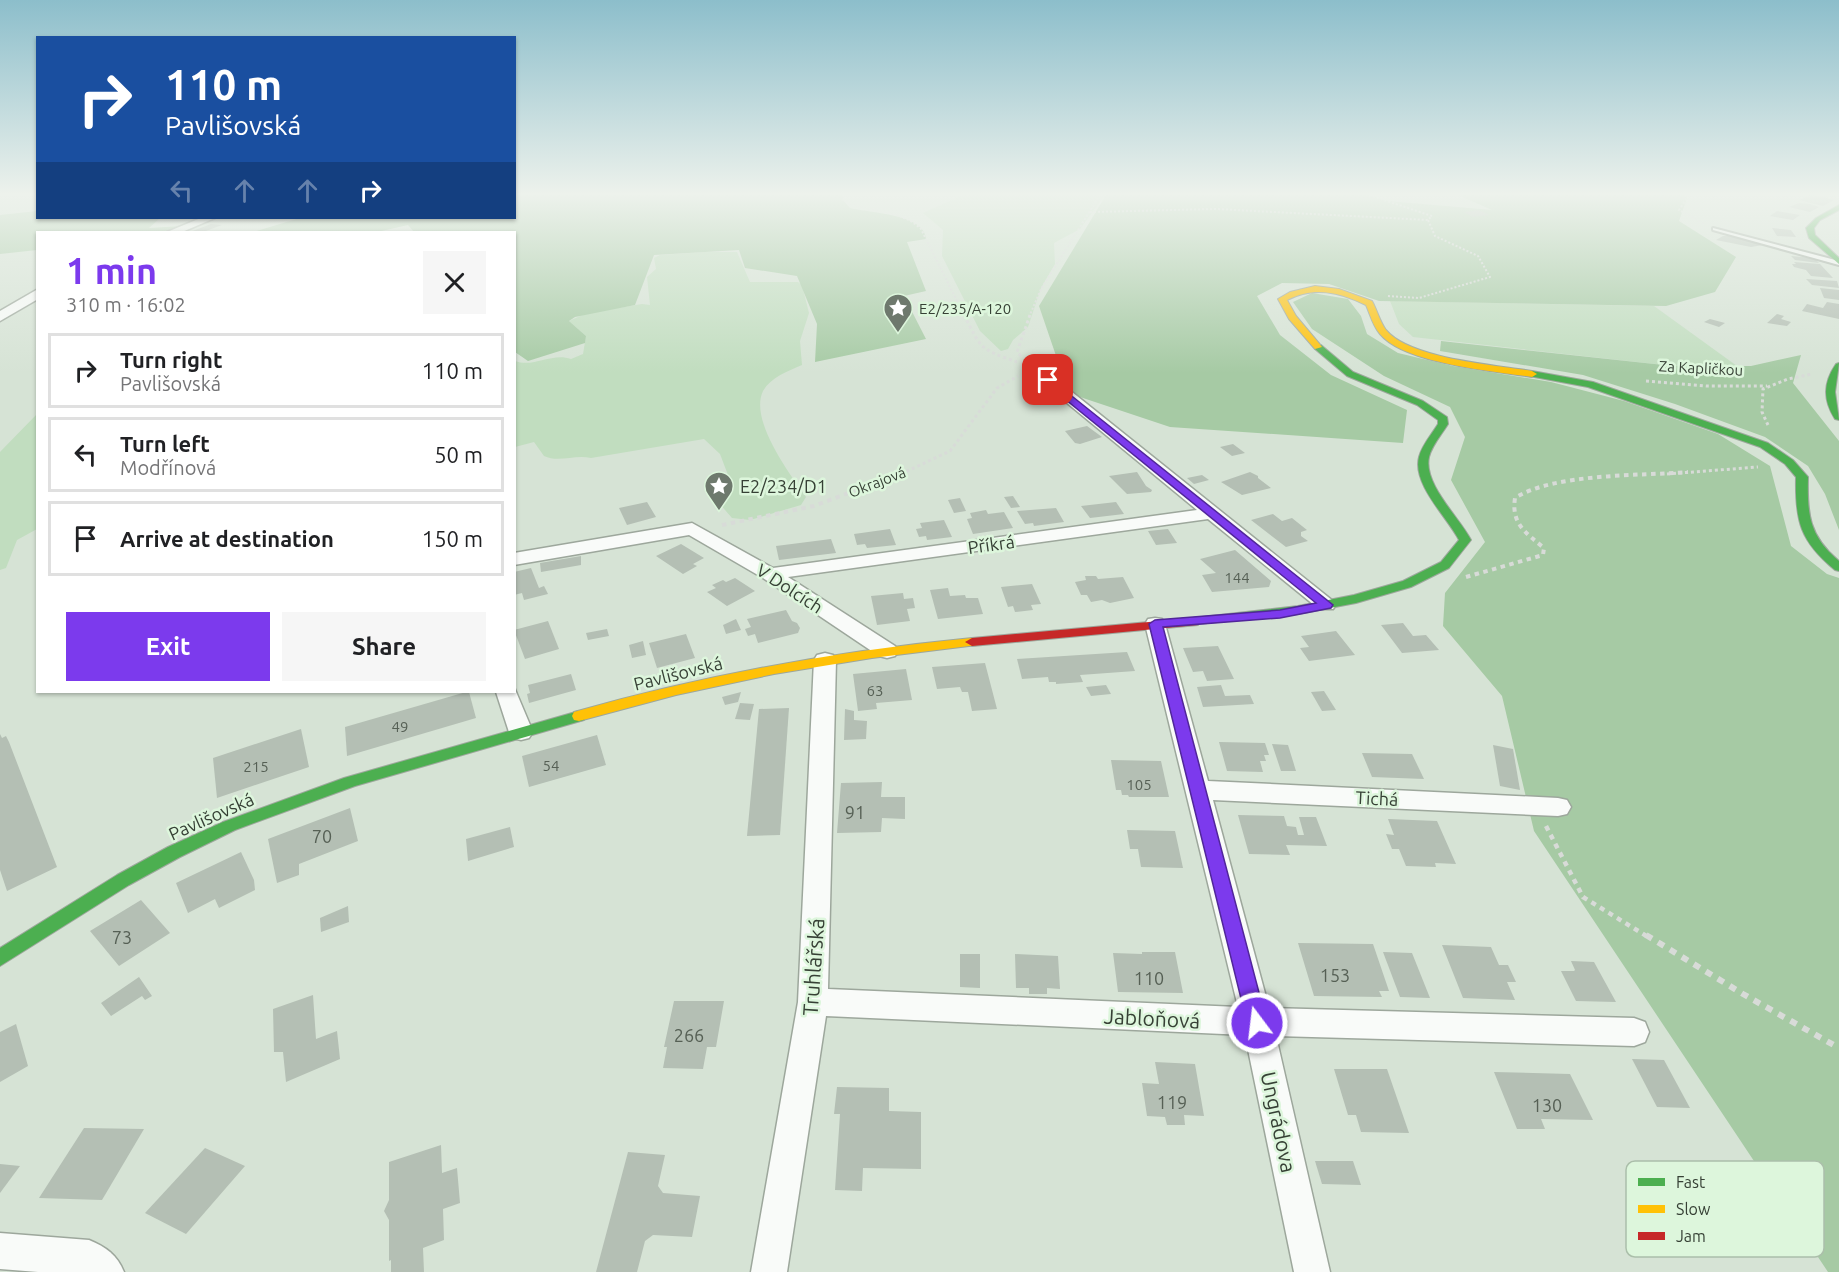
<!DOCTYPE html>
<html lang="en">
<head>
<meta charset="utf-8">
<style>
	body { margin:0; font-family:Ubuntu,sans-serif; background:#f6f6f6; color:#202124; height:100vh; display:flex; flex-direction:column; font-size:22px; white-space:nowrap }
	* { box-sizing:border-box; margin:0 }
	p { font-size:20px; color:#757577 }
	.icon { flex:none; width:33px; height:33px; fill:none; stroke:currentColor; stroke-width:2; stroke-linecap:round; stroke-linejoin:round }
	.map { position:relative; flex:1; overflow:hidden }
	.sheet { position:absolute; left:36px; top:231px; width:480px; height:462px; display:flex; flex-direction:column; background:#fff; border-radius:0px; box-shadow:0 2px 4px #0004 }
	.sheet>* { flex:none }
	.banner { position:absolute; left:36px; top:36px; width:480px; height:183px; border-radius:0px; box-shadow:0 2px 4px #0004; background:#1a4fa0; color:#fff; overflow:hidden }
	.pin { position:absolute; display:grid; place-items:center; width:51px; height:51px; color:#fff; margin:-26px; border-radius:12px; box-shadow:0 3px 9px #0006 }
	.me { position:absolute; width:66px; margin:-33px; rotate:345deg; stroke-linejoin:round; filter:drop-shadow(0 0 4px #0008) }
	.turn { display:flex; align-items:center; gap:21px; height:126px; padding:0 30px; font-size:27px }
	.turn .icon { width:78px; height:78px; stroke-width:2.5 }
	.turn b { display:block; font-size:42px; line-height:51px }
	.lanes { display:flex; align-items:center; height:57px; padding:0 30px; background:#0003; justify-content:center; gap:30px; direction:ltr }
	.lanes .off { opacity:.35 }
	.round { display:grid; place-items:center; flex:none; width:63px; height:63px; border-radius:0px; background:#f6f6f6 }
	.overview { display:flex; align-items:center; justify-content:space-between; height:102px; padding:0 30px }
	h1 { font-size:36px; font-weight:600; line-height:45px; color:#7c3aed }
	.primary-button { display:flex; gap:12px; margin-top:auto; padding:12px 30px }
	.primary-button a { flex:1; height:69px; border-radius:0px; background:#7c3aed; color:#fff; font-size:24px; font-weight:600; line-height:69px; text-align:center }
	.primary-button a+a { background:#f6f6f6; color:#202124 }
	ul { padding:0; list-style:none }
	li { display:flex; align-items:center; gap:18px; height:75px; margin:0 12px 9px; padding:0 18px; border:3px solid #e0e0e0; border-radius:0px }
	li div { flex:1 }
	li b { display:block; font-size:22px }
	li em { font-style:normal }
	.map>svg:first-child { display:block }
</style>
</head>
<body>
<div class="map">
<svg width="1839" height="1272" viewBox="0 0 1839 1272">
	<rect width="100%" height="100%" fill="#d6e3d5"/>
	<g fill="#c1ddbf">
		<polygon points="963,195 1105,195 1080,229 1054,243 1055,264 1041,288 1028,327 1013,340 1008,349 1001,351 980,331 942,256 943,230 923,213"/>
		<path d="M705 252H737L750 282H798L802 285 809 313 800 341 802 365C788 371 771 377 763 391 749 420 790 474 806 497L801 505 750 520 732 518 712 495 728 475 720 454 704 439 591 458C575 454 559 463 544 456L534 442 515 447V361C534 368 552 352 571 359L583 354 586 336 569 321 587 313 642 304 650 305 647 277 656 269 654 258 660 255Z"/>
		<polygon points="1390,301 1654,306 1737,366 1673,366 1413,337 1399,324"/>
		<polygon points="37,414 37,529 17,540 6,568 0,570 0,452"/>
	</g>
	<g fill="#a6caa4">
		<path d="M515 195H844L843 200 850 208C870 213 925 214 926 239L907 242 926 291 904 296 926 339 815 362 817 324 797 276 745 268 739 250 654 255 635 305 575 317 569 321 586 336 585 343 528 361 515 352 514 232H414L408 225 377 232H253L300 218H514Z"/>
		<polygon points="1106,195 1369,195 1388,201 1492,210 1458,195 1685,195 1687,198 1679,221 1736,257 1715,292 1666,306 1379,301 1329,284 1282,283 1257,296 1280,335 1331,375 1407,410 1403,443 1170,427 1077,396 1066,385 1039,306"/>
		<polygon points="37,211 38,218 160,218 149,228 182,226 165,232 38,232 37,250 0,254 0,215"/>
		<polygon points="1312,293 1348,299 1361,316 1367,334 1398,353 1453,366 1551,382 1624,401 1718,434 1770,466 1791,546 1827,574 1839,578 1839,1272 1828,1272 1534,831 1502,696 1443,626 1445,593 1485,542 1451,480 1465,437 1450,407 1384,376 1312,329 1293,302"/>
		<polygon points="1441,341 1673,366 1751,366 1801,355 1793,383 1839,441 1839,530 1825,494 1808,466 1765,437 1675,404 1583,375 1440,351"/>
	</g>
	<g fill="#b4bfb4">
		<polygon points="1810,195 1823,197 1834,200 1823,206 1799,200"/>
		<polygon points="1799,203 1810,204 1819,207 1810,212 1789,207"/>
		<polygon points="1479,210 1489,215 1473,217 1464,212"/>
		<polygon points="1777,211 1800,215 1793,220 1770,216"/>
		<polygon points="211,224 222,225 203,232 190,232"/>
		<polygon points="1772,228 1791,230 1796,237 1777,236"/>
		<polygon points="1723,236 1729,236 1763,245 1751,247 1716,240"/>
		<polygon points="1791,256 1814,258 1819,263 1795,260"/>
		<polygon points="1794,262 1820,264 1833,278 1811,276 1806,270 1794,267 1792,264 1796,264"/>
		<polygon points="1806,279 1837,281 1839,288 1812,285"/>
		<polygon points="1820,288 1839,290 1839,300 1824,298"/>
		<polygon points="1827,302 1839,304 1839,319 1802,311 1807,304 1823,308"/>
		<polygon points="1777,314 1784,316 1781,319 1791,322 1787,326 1767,323"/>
		<polygon points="1710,319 1725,323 1719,327 1704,322"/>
		<polygon points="1087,426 1102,437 1080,444 1075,443 1065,431"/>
		<polygon points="1233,444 1245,453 1232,456 1220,447"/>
		<polygon points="1137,472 1146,486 1152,490 1151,492 1127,494 1109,476"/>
		<polygon points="1250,472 1258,476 1258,478 1271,488 1242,495 1221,482"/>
		<polygon points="1202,475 1209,480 1194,484 1187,478"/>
		<polygon points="1013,496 1020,507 1011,508 1004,497"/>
		<polygon points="960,498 966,511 954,513 948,500"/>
		<polygon points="647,502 656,517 627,525 619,508"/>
		<polygon points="1116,502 1124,514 1090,518 1081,506"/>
		<polygon points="1056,508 1064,522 1034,526 1033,523 1025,524 1017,511"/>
		<polygon points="986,510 988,514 1004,512 1013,528 973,534 967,519 972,518 970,513"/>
		<polygon points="1273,514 1282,521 1292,518 1307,530 1301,532 1301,536 1308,541 1286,547 1251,520"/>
		<polygon points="944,520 952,537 927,540 926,536 919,537 916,529 922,528 920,523"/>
		<polygon points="890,529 896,545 867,548 865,544 857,545 854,534"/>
		<polygon points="1168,529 1177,543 1156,545 1148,531"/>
		<polygon points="831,539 836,553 779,560 776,546"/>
		<polygon points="681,544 704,558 693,564 697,566 683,574 656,556"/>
		<polygon points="1235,550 1271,581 1269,587 1212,592 1202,575 1216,573 1200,559"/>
		<polygon points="581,556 581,565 541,572 540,563"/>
		<polygon points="531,568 539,588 544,586 548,594 524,600 522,593 514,595 514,572"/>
		<polygon points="1085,576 1096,576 1098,579 1123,577 1134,598 1110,603 1102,600 1091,602 1087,595 1081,595 1075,582 1086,580"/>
		<polygon points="735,578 755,591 727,606 707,592 716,588 712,585 723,580 726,582"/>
		<polygon points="1032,584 1041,604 1031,605 1033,610 1015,612 1013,606 1008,607 1001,587"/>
		<polygon points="948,588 950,596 965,595 966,598 978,598 983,614 938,619 930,590"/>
		<polygon points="903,593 904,599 913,598 915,608 907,609 910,621 877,625 871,596"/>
		<polygon points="786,610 792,621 797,623 800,628 798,633 758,643 755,634 748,636 745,629 751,627 747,619"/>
		<polygon points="736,619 741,630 726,634 723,625"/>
		<polygon points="548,621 559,649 525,659 514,630"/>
		<polygon points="1403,623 1413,636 1426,635 1439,650 1402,653 1381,625"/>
		<polygon points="607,629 609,636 588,640 586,633"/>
		<polygon points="1336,631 1355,655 1309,661 1300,648 1309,647 1301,636"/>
		<polygon points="686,634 695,658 657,668 649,643"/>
		<polygon points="643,641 646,655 632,658 629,645"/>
		<polygon points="1218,646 1234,679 1207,681 1203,671 1193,672 1183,648"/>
		<polygon points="1127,652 1135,671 1080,675 1083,682 1056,684 1056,682 1049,682 1048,677 1022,679 1017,659"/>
		<polygon points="985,663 997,709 972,711 968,692 962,692 960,687 937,689 932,667"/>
		<polygon points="906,669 912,700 876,703 877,709 858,711 853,674"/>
		<polygon points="571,674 576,690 529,703 527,694 530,693 528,685"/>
		<polygon points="1106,685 1111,694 1091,696 1086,687"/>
		<polygon points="1221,685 1225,696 1250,695 1254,704 1203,707 1197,687"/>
		<polygon points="1324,691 1336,710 1322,711 1311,692"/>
		<polygon points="466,692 469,692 476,718 347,756 345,727"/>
		<polygon points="741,692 738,702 725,705 722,697"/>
		<polygon points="740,703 754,704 750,720 735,719"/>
		<polygon points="789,708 780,835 747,836 759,709"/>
		<polygon points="845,709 854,711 854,720 867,721 866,739 844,740"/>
		<polygon points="301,729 309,767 217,798 213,758"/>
		<polygon points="0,734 2,738 6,736 9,742 57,867 7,891 0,870"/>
		<polygon points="597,735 606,765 529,787 522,756"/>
		<polygon points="1219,742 1265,743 1269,755 1264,755 1266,761 1260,761 1263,772 1227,771"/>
		<polygon points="1272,744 1288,745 1296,771 1281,771"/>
		<polygon points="1493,745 1513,749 1520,790 1500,786"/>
		<polygon points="1362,753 1412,754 1424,779 1372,777"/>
		<polygon points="1111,760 1161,761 1169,797 1129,797 1128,795 1122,795 1121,790 1116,790"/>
		<polygon points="882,782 881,797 905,797 905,819 882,818 881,832 837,833 841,783"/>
		<polygon points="350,808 358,841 299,864 299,875 277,883 268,839"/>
		<polygon points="1238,815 1284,816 1287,826 1296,827 1298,835 1304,835 1299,817 1316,817 1327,846 1286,845 1290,855 1249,854"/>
		<polygon points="1388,819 1437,821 1456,864 1435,863 1436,867 1406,866 1399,849 1392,849 1386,834 1394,835"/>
		<polygon points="510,827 514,847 468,861 466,839"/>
		<polygon points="1127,830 1175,831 1183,868 1141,867 1138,849 1130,849"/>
		<polygon points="241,852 254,880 255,890 219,908 215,899 188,913 176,883"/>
		<polygon points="141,900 170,933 119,966 90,931"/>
		<polygon points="348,906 349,922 321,932 320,918"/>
		<polygon points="1298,943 1373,944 1389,991 1379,991 1382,997 1314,996"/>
		<polygon points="1442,945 1491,947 1499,965 1508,965 1516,982 1507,982 1515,1000 1463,998"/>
		<polygon points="1142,952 1175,952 1183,993 1118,992 1113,953 1142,954"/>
		<polygon points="1383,952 1412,953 1430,998 1400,997"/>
		<polygon points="960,954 980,954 980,988 960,987"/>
		<polygon points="1015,954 1058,956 1060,989 1047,988 1047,994 1029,994 1029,988 1016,988"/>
		<polygon points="1571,961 1594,962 1616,1002 1576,1001 1561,971 1574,971 1575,970"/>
		<polygon points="139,977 152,996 145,1000 142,996 111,1016 101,1003"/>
		<polygon points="313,995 316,1039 337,1031 340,1059 286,1082 283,1052 274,1052 273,1009"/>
		<polygon points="674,1001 724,1001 716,1047 707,1047 703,1069 663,1068 667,1047 664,1047"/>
		<polygon points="16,1024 28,1066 0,1082 0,1032"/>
		<polygon points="1632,1059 1664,1060 1690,1108 1657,1107"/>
		<polygon points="1155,1062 1195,1064 1204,1116 1184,1115 1185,1125 1167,1125 1165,1117 1147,1116 1142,1083 1159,1084"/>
		<polygon points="1334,1069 1387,1069 1409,1133 1361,1132 1356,1115 1348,1115"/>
		<polygon points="1494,1072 1570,1074 1593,1120 1541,1119 1545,1129 1517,1129"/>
		<polygon points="837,1087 889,1088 889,1111 921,1112 921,1169 863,1168 862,1191 835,1190 840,1114 834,1114"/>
		<polygon points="84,1128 144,1129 102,1200 39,1198"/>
		<polygon points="441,1145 442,1173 457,1168 460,1203 443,1209 444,1240 423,1248 424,1272 391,1272 391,1260 389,1261 389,1220 384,1211 389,1200 389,1162"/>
		<polygon points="205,1148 245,1166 186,1234 145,1213"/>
		<polygon points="628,1152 665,1155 658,1186 663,1193 700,1196 692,1237 653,1235 645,1241 637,1272 596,1272"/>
		<polygon points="1315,1161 1353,1161 1361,1185 1322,1184"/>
		<polygon points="0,1164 20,1166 0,1193"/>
	</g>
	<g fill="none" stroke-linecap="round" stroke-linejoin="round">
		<g stroke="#9da79c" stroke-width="4">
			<polygon id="lane" points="1713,228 1839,261 1839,265 1713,230"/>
		</g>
		<g stroke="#9da79c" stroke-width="3">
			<g id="street">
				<polygon points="201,218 215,218 182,232 167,232"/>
				<polygon points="38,289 38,299 0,321 0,311"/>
				<polygon points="1032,363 1037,364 1333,601 1336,605 1333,609 1319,609 1208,519 788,577 895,646 898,651 895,656 887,658 879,656 763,578 689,535 514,565 514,553 692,523 773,568 1197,510 1027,370 1025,367 1027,364"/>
				<polygon points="1155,618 1162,619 1165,624 1208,781 1558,798 1567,800 1571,807 1567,814 1558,816 1213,800 1269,1008 1634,1018 1645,1022 1649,1032 1645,1042 1634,1046 1276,1036 1330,1272 1294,1272 1245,1035 826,1016 787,1272 751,1272 798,1002 814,660 817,655 825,653 833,655 836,660 828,989 1238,1007 1145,624 1148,619"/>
				<polygon points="514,687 533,732 529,738 521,740 513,738 509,732 496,692 514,692"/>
				<path d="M0 1233 89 1240C106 1247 117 1255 124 1272H38L0 1269Z"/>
			</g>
		</g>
		<g stroke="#9da79c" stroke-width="2">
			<g id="fast">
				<polygon points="1839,205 1839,210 1820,220 1814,228 1815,235 1839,258 1839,264 1809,238 1806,228 1816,218"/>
				<path d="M1315 345H1321L1353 372 1423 401 1447 417 1448 424C1442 434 1432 445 1429 457 1423 484 1459 517 1471 540L1449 568 1411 587 1356 603 1298 614 1188 625 1186 622 1193 618 1298 606 1354 595 1403 581 1441 562 1459 540C1447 517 1412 484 1419 457 1422 445 1432 434 1438 424V420L1417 405 1347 376 1315 349Z"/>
				<path d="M1839 363 1835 392 1839 420 1835 419C1823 400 1823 383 1836 364Z"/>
				<path d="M1532 371 1593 382 1768 443 1793 460 1808 477C1807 514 1809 536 1839 561V571L1835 570C1800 541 1795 521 1796 477L1785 464 1760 447 1588 387 1529 376V372Z"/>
				<polygon points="579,711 584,712 586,716 584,720 355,786 235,830 180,857 129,885 0,966 0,948 117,875 168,847 223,822 344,778"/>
			</g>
		</g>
		<g stroke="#9da79c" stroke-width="2">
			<g id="slow">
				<path d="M1315 286 1339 289 1372 301C1377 310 1380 322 1386 330 1410 359 1496 365 1532 371L1537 374 1532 377C1494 371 1405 364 1380 334 1373 326 1370 314 1366 305 1339 292 1314 286 1287 300L1296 316 1322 347 1315 349 1289 319 1278 299 1290 292Z"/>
				<path d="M972 638 977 639 979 642 977 645 872 658 774 674 676 695 579 721 574 720 572 716 574 712C704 675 837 651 972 638Z"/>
			</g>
		</g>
		<g stroke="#9da79c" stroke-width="2">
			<polygon id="jam" points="1193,618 1200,622 1198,625 972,646 965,642 972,638"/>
		</g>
		<g stroke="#d8dbd8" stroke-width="2" stroke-dasharray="2 2" stroke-linecap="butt">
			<path d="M844 195 843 200C868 214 900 208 921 229L965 317"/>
			<polyline points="1686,195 1687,198 1679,210 1705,224"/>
			<polyline points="1090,212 1216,209 1428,220 1432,216 1369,195"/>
			<polyline points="1388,296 1419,298 1490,277 1478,256 1435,236 1428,220"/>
			<polyline points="1029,317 1041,289 1100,195"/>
		</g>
		<g stroke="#d8dbd8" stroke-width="3" stroke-dasharray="3 3" stroke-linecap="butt">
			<path d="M964 315C982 350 980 349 1017 362"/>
			<polyline points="1021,356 1017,352 1030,315"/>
			<polyline points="1646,381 1706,386 1767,386"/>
			<polyline points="1768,425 1762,412 1763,389 1788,379 1812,374"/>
			<polyline points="901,474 950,451 997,388 1018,376"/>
			<polyline points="1667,474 1758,467"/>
		</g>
		<g stroke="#d8dbd8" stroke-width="4" stroke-dasharray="4.5 4.5" stroke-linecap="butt">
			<polyline points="722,525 814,506 904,472"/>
			<path d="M1466 577 1543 555 1544 548C1526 533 1511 524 1515 498 1554 473 1640 476 1688 472"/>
		</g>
		<polyline stroke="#d8dbd8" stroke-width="4.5" stroke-dasharray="5 5" stroke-linecap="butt" points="1546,826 1583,897 1648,937"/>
		<polyline stroke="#d8dbd8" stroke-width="6" stroke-dasharray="7 7" stroke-linecap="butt" points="1646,935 1743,994 1839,1048"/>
		<use href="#lane" fill="#f9fbf9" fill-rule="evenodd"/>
		<use href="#street" fill="#f9fbf9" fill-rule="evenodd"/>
		<use href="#fast" fill="#4caf50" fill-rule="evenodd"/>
		<use href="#slow" fill="#ffc107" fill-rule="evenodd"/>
		<use href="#jam" fill="#c62828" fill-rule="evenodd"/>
	</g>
	<linearGradient id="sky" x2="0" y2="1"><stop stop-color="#8cbecb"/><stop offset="0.52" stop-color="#edf2ec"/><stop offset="1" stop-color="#edf2ec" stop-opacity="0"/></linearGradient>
	<rect width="1839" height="373" fill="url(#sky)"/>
	<polygon fill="#7c3aed" stroke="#51269a" stroke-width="1.5" points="1048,377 1333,605 1331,608 1280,618 1163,627 1267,1023 1264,1029 1257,1032 1250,1029 1247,1023 1149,624 1155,620 1280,610 1316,603 1044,382 1043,380"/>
	<defs>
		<g id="sight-pin" transform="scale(1.5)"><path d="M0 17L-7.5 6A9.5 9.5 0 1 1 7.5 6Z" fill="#6e796d" stroke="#ddf6dc"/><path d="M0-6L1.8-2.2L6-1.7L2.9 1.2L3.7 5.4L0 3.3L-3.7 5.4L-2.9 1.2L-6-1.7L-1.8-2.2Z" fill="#fff"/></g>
	</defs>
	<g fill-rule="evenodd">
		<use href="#sight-pin" x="898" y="308"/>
		<use href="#sight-pin" x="719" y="486"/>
	</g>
	<g text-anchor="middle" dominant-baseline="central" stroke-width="5" stroke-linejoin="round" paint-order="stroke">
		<g font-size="15" fill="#364035" stroke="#ddf6dc" text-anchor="start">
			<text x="919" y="308">E2/235/A-120</text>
		</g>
		<g font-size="15" fill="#364035" stroke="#ddf6dc">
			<text transform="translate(1701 368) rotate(3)">Za Kapličkou</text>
			<text transform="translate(877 482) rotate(-21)">Okrajová</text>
		</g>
		<g font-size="15" fill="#566055">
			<text x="1237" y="577">144</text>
			<text x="875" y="690">63</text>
			<text x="400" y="726">49</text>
			<text x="551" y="765">54</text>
			<text x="256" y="766">215</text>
			<text x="1139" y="784">105</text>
		</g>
		<g font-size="18" fill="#364035" stroke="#ddf6dc" text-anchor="start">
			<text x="740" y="486">E2/234/D1</text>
		</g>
		<g font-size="18" fill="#364035" stroke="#ddf6dc">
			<text transform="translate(991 544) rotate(-8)">Příkrá</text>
			<text transform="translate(790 588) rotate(33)">V Dolcích</text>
			<text transform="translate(678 673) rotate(-14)">Pavlišovská</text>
			<text transform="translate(1377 798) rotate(3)">Tichá</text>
			<text transform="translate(211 816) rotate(-24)">Pavlišovská</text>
		</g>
		<g font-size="18" fill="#566055">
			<text x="855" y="812">91</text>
			<text x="322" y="836">70</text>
			<text x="122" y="937">73</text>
			<text x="1335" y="975">153</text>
			<text x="1149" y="978">110</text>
			<text x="689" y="1035">266</text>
			<text x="1172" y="1102">119</text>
			<text x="1547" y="1105">130</text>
		</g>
		<g font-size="21" fill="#364035" stroke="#ddf6dc">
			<text transform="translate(813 967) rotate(-86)">Truhlářská</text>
			<text transform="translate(1152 1018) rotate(3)">Jabloňová</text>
			<text transform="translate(1279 1122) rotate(78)">Ungrádova</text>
		</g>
	</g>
	<rect x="1626" y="1161" width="198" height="96" rx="9" fill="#ddf6dc" stroke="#abbfaa" stroke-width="1.5"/>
	<rect x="1638" y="1178" width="27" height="8" fill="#4caf50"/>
	<rect x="1638" y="1205" width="27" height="8" fill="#ffc107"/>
	<rect x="1638" y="1232" width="27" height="8" fill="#c62828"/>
	<g font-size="16" fill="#364035">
		<text x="1676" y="1188">Fast</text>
		<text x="1676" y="1215">Slow</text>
		<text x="1676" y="1242">Jam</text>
	</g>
</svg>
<div class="pin" style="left:1048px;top:380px;background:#d93025"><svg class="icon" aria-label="arrive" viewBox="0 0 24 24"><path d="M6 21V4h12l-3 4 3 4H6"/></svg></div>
<svg class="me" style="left:1257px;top:1023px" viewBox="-20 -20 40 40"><circle r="17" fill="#7c3aed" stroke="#fff" stroke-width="3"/><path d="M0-11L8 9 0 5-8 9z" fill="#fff"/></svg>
<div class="banner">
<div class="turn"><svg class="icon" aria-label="right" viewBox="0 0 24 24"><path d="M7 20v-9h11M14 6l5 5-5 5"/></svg><div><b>110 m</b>Pavlišovská</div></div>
<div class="lanes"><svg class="icon off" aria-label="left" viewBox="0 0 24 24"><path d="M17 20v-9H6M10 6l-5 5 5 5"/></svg><svg class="icon off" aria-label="ahead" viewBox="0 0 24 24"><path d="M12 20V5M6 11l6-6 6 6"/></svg><svg class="icon off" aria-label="ahead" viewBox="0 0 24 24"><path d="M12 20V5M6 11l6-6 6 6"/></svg><svg class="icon" aria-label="right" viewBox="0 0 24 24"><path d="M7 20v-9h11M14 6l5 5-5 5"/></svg></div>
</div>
<section class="sheet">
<div class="overview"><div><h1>1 min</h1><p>310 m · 16:02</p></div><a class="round"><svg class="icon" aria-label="close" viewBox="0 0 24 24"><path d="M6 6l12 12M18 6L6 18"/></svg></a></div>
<ul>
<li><svg class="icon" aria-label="right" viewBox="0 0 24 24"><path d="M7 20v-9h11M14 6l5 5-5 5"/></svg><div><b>Turn right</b><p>Pavlišovská</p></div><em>110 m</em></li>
<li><svg class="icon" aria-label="left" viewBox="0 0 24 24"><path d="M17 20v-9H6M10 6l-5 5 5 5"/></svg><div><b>Turn left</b><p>Modřínová</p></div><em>50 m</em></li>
<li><svg class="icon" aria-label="arrive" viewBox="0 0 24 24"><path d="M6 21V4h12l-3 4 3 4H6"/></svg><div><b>Arrive at destination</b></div><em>150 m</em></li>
</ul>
<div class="primary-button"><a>Exit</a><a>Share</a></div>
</section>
</div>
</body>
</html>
